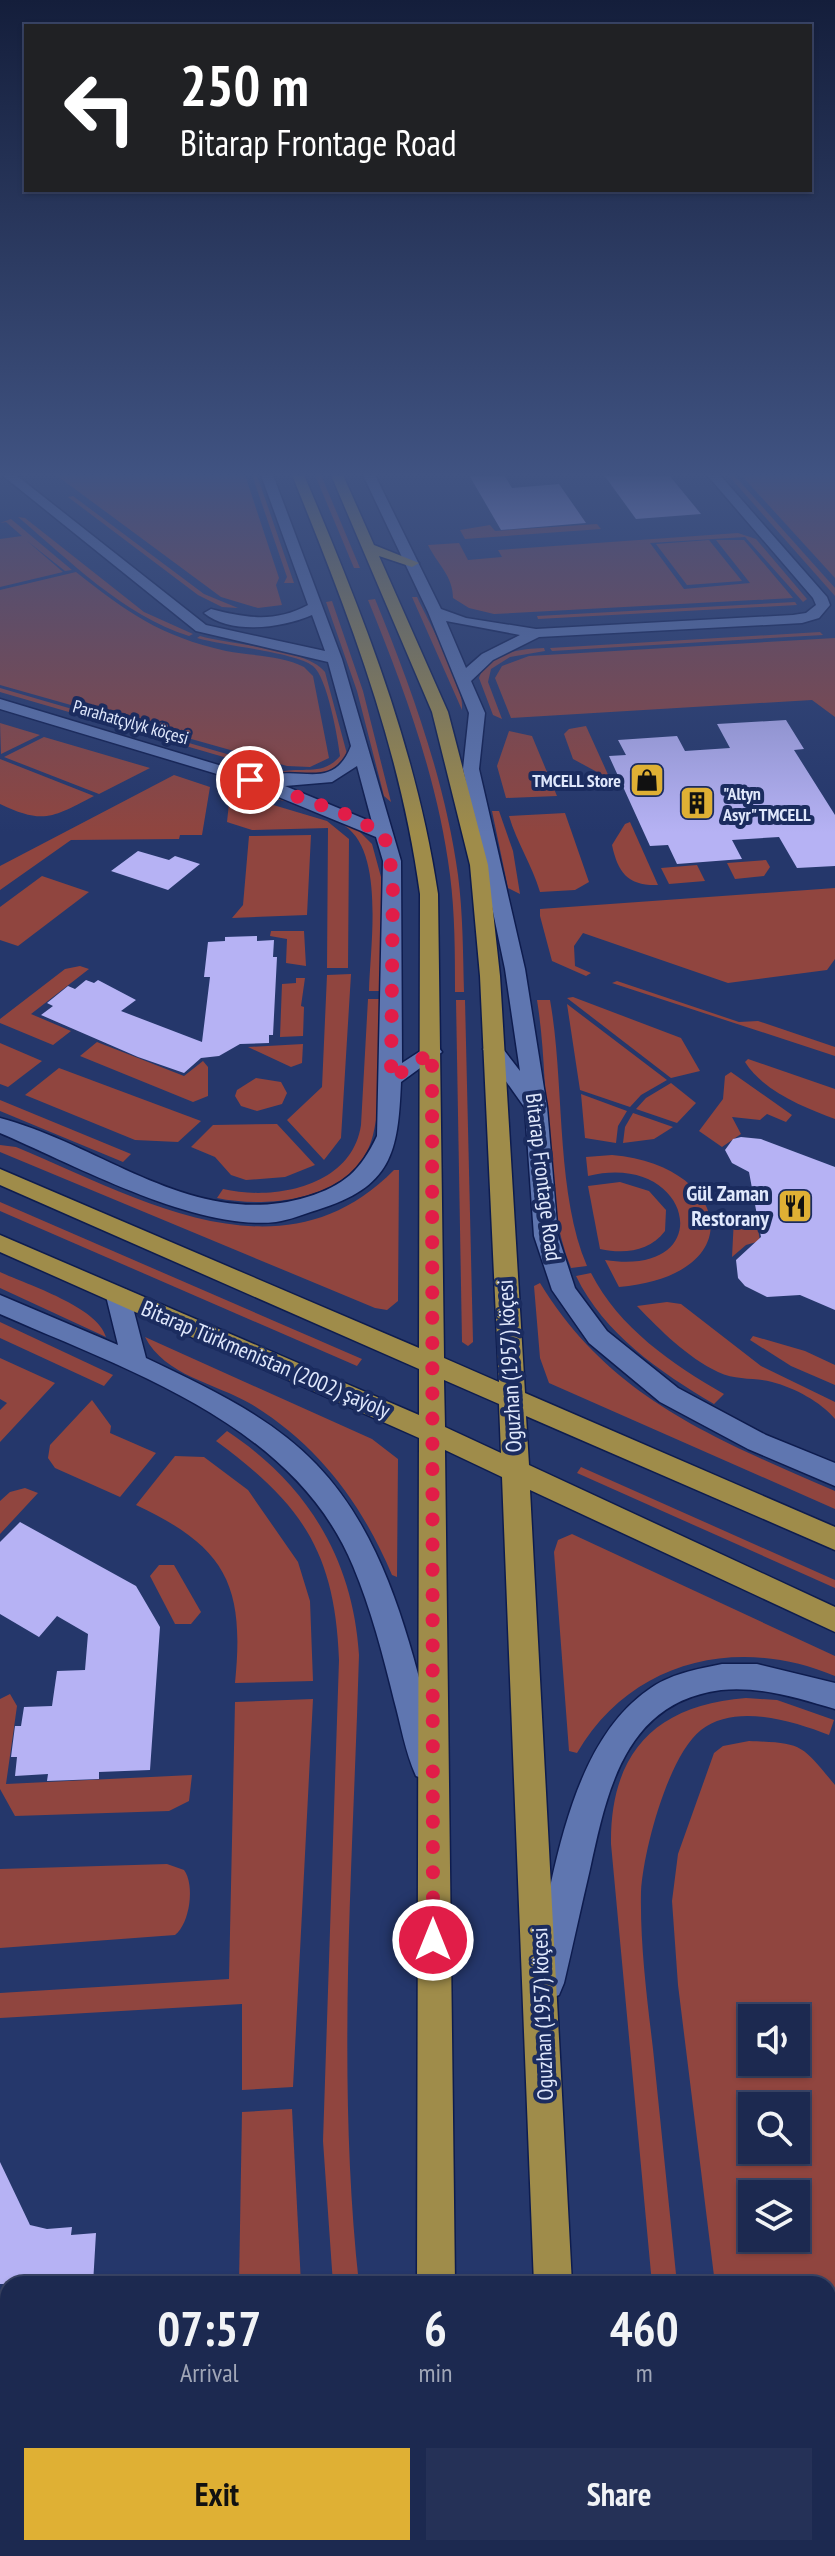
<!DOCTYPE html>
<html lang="en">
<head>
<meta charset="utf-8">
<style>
	body { margin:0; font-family:"PT Sans Narrow",sans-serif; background:#253157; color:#f1f3f6; height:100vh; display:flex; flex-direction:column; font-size:30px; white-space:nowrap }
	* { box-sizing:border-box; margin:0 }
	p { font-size:26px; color:#a0a6b7 }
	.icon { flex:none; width:44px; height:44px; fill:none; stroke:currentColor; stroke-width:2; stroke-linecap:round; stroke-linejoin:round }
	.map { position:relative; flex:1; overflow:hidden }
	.side { position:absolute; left:0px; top:2276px; width:836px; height:280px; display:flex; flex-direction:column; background:#1c2950; border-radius:24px 24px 0 0; box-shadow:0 2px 6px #0004,0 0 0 2px #3a4567 }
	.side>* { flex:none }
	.top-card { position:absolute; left:24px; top:24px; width:788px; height:168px; border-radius:0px; box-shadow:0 2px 6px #0004,0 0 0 2px #3a4567; background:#202124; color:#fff; overflow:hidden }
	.tools { position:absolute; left:738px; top:2004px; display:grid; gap:16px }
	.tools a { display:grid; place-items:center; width:72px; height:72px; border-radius:0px; background:#1c2950; box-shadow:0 2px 6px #0004,0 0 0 2px #3a4567; font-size:40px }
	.pin { position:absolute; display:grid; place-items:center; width:68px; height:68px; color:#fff; margin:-34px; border:4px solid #fff; border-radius:50%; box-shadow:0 2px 8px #0007 }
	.me { position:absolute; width:88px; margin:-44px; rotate:0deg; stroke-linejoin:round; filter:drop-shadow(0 0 6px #0008) }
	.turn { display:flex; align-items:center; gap:28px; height:168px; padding:0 24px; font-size:36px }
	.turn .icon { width:104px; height:104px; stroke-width:2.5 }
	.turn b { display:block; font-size:56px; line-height:68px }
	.eta { display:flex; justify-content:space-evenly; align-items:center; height:136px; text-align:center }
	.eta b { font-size:48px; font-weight:600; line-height:56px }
	.cta { display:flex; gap:16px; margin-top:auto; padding:16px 24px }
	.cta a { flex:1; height:92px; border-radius:0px; background:#dfb034; color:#111; font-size:32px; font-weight:600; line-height:92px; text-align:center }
	.cta a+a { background:#253157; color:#f1f3f6 }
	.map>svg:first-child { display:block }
</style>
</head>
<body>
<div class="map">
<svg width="835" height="2556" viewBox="0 0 835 2556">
	<rect width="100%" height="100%" fill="#25376b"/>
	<g fill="#90453f" fill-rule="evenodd">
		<polygon points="56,475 245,475 279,578 276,585 282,605 258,608 221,597"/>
		<polygon points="252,475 257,475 294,583 284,583 287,577"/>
		<polygon points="315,475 321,475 360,568 354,568"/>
		<polygon points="728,475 734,475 835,588 835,596"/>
		<polygon points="741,475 835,475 835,578"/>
		<polygon points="73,496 204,594 238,608 222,607 198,595 68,497"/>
		<path d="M18 517 25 518 144 612 193 634 189 636C123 615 70 561 18 517Z"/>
		<polygon points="11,519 72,570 65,571 26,540 63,572 0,587 0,539 22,536 6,522 0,523"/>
		<polygon points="597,524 601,529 465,539 460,530 490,525 495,531"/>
		<path d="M738 533 756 539 807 599 803 602 745 537 650 543 684 589 750 583 716 540H744L793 598 494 614 469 608 453 598C453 576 438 565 428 545L459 543 468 560 502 557 498 550Z"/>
		<polygon points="709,540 742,581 687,585 656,544"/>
		<path d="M76 572C128 613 160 636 226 651 251 656 282 655 304 667L313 676 329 758 310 767 287 766 0 685V590Z"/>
		<path d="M412 597H417C428 621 466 687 462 710Z"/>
		<path d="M375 599C411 687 445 780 458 875 463 914 463 953 464 992H455C455 953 455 914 450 875 438 780 404 688 368 600Z"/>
		<polygon points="332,601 363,691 391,802 384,796 357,691 326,602"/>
		<polygon points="795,602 797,605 538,619 537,616"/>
		<polygon points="820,632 823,635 552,651 550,648"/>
		<path d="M200 636C232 645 306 648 325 672L347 754C335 777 301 778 278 773 298 765 322 778 340 756 338 738 327 677 313 666 295 652 224 646 197 638Z"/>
		<polygon points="835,638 835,717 812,700 511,718 495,678 502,666 529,656"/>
		<path d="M544 648 545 651 510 657 491 669 488 682 502 719 493 715 479 678C487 652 521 649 544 648Z"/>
		<polygon points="0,688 275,768 272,771 0,692"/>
		<polygon points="0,723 40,735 1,754"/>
		<polygon points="586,726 610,779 573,759 564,734 569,729"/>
		<polygon points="509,731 532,736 557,796 506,798 497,766"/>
		<polygon points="44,737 150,768 99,794 4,757"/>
		<path d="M0 759 94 796C53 817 44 825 0 804Z"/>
		<polygon points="174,775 210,787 202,835 180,835 179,839 71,840 0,890 0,866"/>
		<path d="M241 788 329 813 358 830 372 844 381 877V991H369C370 947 385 853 345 826 315 804 270 799 234 789Z"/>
		<polygon points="233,793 327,821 349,839 348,968 327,968 328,828 252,830 230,823 227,822 230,794"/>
		<polygon points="492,811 499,811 513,851 520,894 508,888"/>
		<path d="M565 813 589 882 575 890 540 892C532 865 517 843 509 816Z"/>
		<path d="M630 822 658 885C628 886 618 873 612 845L625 824Z"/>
		<polygon points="311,835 307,915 232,918 243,905 249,836"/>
		<polygon points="766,860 770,867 764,876 735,879 727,863"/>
		<polygon points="697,865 705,881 669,884 661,868"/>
		<polygon points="42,876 89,892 18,946 0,940 0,907"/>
		<polygon points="835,888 835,959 827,970 728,983 583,933 574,946 575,966 591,973 586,976 552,961 540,916 540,909"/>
		<polygon points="271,931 304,931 306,966 286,963 287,939 270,936"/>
		<polygon points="80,966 89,969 31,1014 71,1031 53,1045 0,1023 0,1019 65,969"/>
		<polygon points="351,974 341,1138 324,1160 287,1120 322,1087 327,975"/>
		<polygon points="296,978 305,978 301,1006 304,1007 303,1036 280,1037 282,984 296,983"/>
		<polygon points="617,981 739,1022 758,1021 835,1047 835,1056 612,983"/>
		<polygon points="573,997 681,1038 700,1071 671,1078 567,998"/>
		<path d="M368 999H381C379 1039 383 1098 373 1135 357 1200 270 1209 217 1198L223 1189C273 1201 352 1187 361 1125Z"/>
		<polygon points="456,1000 465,1000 473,1342 468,1346 462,1342"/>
		<path d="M537 1000H550C565 1083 555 1191 587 1266L571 1268C540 1190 551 1086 537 1000Z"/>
		<polygon points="567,1004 667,1080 641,1095 630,1107 580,1090"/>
		<polygon points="97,1042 184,1076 203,1061 208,1067 208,1096 193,1102 80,1056"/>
		<polygon points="0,1043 42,1061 8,1087 0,1084"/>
		<polygon points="303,1044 302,1063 291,1067 248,1047"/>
		<path d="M748 1059 835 1089V1119C805 1108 763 1091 745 1062Z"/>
		<polygon points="59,1068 201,1121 178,1142 135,1140 25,1095"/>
		<polygon points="731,1072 792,1115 786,1122 767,1114 760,1120 732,1117 741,1134 722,1147 699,1131 723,1099 725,1076"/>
		<polygon points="256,1078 281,1082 287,1093 282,1104 257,1111 241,1106 235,1096 237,1090"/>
		<polygon points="671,1083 696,1103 677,1123 636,1109 646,1098"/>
		<polygon points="581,1094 627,1111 618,1126 616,1143 585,1138"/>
		<polygon points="0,1100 131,1154 123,1162 0,1111"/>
		<polygon points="633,1113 673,1127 654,1139 623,1143 625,1127"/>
		<polygon points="277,1124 315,1165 285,1177 246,1180 231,1175 215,1157 191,1147 213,1125"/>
		<path d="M0 1145 16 1147C137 1197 281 1285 394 1170H399L398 1301 387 1310 375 1308 0 1152Z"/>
		<path d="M612 1155C730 1165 754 1275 619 1287L605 1260C721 1278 693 1150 588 1176L586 1157Z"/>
		<path d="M620 1182 649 1191 666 1210 665 1231C649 1252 624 1254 600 1249L588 1186Z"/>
		<polygon points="0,1202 362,1359 357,1366 0,1211"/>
		<polygon points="756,1217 760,1241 746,1245 732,1257 734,1218"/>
		<path d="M0 1272C28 1285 98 1307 106 1337L0 1288Z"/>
		<path d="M591 1273C619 1328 672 1364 724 1394L714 1404C660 1372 604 1334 576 1276Z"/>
		<path d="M540 1283C611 1399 716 1439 835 1491V1509L549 1383 540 1358 534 1286Z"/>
		<path d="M667 1302 681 1304 761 1366 835 1402V1419C821 1402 795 1388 772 1382 754 1377 737 1381 718 1372 687 1357 661 1331 637 1306Z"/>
		<polygon points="0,1322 113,1375 104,1386 0,1338"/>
		<polygon points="753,1336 805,1351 835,1365 835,1385 791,1366 750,1340"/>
		<path d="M145 1337 372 1439 398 1459 397 1577 392 1575C362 1504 318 1445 251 1404 215 1383 165 1376 145 1337Z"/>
		<polygon points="0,1358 55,1383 0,1442 0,1410 7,1403 0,1399"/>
		<polygon points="92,1400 111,1426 110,1433 156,1453 120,1497 55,1468 48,1458 50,1445"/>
		<path d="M227 1431C307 1484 353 1559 359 1655 353 1865 336 2075 359 2284H333L323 2141 339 1660C335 1552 302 1504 216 1441Z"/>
		<path d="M175 1456 204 1457 248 1490 298 1562 310 1601 313 1681 235 1683C245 1585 226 1547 136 1505Z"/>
		<polygon points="581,1467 835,1580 835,1588 577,1473"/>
		<polygon points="25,1488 38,1493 0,1534 0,1501 10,1492"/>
		<path d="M572 1534 835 1656V1676C738 1635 631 1660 577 1753L569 1751 554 1552 558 1540Z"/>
		<polygon points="159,1565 174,1565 201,1612 191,1624 175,1624 150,1576"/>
		<polygon points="10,1694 17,1706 6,1784 192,1775 189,1801 169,1811 15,1816 0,1789 0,1699"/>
		<path d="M746 1698 777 1700 834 1720 829 1735C792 1721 736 1703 701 1730 668 1756 643 1852 641 1892 640 1944 647 1998 653 2049 661 2127 669 2206 677 2284H652L611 1844C610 1753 655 1705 746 1698Z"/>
		<polygon points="313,1699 293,2087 242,2090 242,2004 0,2018 0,1993 229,1979 235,1702"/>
		<path d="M749 1741C803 1743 801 1744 835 1785V2556H737V2548H828V2284H715L678 1985 672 1901 678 1854 714 1753 723 1746ZM752 2018H796V2062H752ZM752 2106H796V2150H752ZM752 2194H796V2238H752Z"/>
		<path d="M167 1864 184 1870C195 1885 190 1923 175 1935L0 1948V1869Z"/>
		<polygon points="292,2109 301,2284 239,2284 242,2112"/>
		<polygon points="236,2548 323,2548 324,2556 236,2556"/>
	</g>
	<g fill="#b6b2f4">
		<polygon points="469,475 504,475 512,488 559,484 586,523 501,530"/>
		<polygon points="604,475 669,475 701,514 636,519"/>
		<polygon points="786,720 804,749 794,750 835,815 835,866 797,868 779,837 732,840 742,859 677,864 668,845 650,846 609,756 626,755 618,740 677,736 685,751 730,748 717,724"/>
		<polygon points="138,851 169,860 175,856 200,864 168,890 111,871"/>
		<polygon points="257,936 257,941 274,940 273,957 277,957 273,1035 269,1035 269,1043 240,1044 219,1056 201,1058 184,1073 138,1057 41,1015 53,1006 47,1003 68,986 75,989 86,980 94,983 98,980 136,1000 121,1011 202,1042 210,977 204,977 208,942 225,941 225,937"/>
		<polygon points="741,1137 761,1139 835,1167 835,1310 800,1295 767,1297 745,1286 738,1278 736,1260 761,1237 749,1172 732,1163 725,1150 733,1139"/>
		<polygon points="20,1522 136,1586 160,1627 150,1770 99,1772 99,1779 47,1781 48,1774 15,1776 17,1757 11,1757 15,1726 21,1726 24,1707 52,1706 57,1671 85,1670 88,1634 57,1616 39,1637 0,1614 0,1542"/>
		<polygon points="0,2162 30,2225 47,2229 72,2227 71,2235 96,2233 93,2284 0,2284"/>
	</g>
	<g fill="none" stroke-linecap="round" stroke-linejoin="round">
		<g stroke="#0e1c4e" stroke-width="3">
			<g id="minor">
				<path d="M2 475H16L206 625 325 651 312 615C282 628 231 635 204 613L211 609C246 618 275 623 308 605L261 475H273L342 659 401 861 402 1063 425 1048H439L442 1052 401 1082C398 1153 392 1187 317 1210 304 1214 290 1220 276 1222 195 1231 75 1165 0 1133V1118C103 1145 195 1231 307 1197 344 1186 361 1170 377 1136L383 861 376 837 237 780 0 709V699L265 779C294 761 332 795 351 746L328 662 196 631ZM357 766 372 822 285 786 332 782Z"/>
				<path d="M363 475H375L441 609 466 618 536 629 793 615 806 613 816 605 813 598 707 475H720L827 597 830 605 819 618 802 623 539 637 493 660 471 681 485 713 479 769 525 969 547 1107 558 1236 575 1288 607 1331 678 1388 766 1435 835 1463V1486L748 1449 660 1402 589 1343 552 1290 534 1236 525 1108 483 1049 493 1043 500 1045 520 1071 505 969 463 769 469 713 428 612ZM446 621 520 635 482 654 466 668Z"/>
				<path d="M118 1287 127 1290 130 1296 146 1358C205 1386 270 1416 316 1464 394 1545 413 1662 443 1766L438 1776 427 1780 416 1776C405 1752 401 1725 394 1700 383 1655 371 1609 353 1566 294 1424 129 1371 0 1314V1295L118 1345 106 1296 109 1290Z"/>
				<path d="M722 1664H757L835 1683V1709C798 1698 760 1686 721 1690 625 1702 607 1791 590 1869 581 1907 573 1945 564 1983L559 1995 547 2000 535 1995 530 1983C552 1890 565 1748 648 1690 669 1674 697 1669 722 1664Z"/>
			</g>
		</g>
		<g stroke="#0e1c4e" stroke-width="3">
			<g id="major">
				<path d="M292 475H304C362 612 416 747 438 894L444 1358 499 1382 480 976 470 865 432 712 331 475H343L374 545 419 563 412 567 379 556 448 712 488 865 500 976 525 1393 835 1527V1550L526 1416 529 1465 835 1607V1632L530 1490 572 2284H534L502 1477 445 1450 455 2284H417L419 1438 0 1252V1235L419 1415V1369L0 1185V1169L419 1348 420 894C400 747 348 612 292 475ZM444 1380 499 1404 501 1453 445 1427Z"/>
				<polygon points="427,2548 469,2548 470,2556 428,2556"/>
				<polygon points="557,2548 599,2548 600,2556 558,2556"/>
			</g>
		</g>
		<use href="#minor" fill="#5f76b0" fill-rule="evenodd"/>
		<use href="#major" fill="#9f8c4a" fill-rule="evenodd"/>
	</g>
	<linearGradient id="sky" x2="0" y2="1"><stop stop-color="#141e3b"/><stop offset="0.57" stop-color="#405382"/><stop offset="1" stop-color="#405382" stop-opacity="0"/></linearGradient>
	<rect width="835" height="833" fill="url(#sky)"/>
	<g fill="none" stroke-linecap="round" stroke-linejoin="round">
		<polyline stroke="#e11d48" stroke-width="14" stroke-dasharray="0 25.2" points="250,780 343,813 384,834 393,876 391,1079 432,1052 433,1940"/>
	</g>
	<defs>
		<g id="shop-square" transform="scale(1.8)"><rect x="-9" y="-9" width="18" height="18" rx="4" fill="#dfb034" stroke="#1b2c5f"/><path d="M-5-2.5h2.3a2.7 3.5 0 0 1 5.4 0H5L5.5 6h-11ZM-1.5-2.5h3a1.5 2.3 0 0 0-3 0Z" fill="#111"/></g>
		<g id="building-square" transform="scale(1.8)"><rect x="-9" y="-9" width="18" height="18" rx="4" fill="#dfb034" stroke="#1b2c5f"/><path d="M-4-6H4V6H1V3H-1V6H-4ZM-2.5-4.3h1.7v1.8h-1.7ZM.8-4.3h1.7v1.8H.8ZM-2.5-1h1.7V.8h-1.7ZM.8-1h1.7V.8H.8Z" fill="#111"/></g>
		<g id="restaurant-square" transform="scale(1.8)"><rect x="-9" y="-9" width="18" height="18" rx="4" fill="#dfb034" stroke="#1b2c5f"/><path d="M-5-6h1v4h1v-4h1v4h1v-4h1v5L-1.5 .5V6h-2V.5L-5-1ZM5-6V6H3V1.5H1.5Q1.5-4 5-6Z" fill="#111"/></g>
	</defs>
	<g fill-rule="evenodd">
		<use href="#shop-square" x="647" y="780"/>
		<use href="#building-square" x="697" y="803"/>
		<use href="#restaurant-square" x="795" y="1206"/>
	</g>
	<g text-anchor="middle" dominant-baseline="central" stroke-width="8" stroke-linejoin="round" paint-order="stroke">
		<g font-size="18" fill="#e0e8fc" stroke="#1b2c5f">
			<text transform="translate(131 722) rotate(16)">Parahatçylyk köçesi</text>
		</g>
		<g font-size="18" font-weight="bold" fill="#e0e8fc" stroke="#1b2c5f" text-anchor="end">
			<text x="621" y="780">TMCELL Store</text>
			<text x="723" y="793" text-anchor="start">"Altyn<tspan x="723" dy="21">Asyr" TMCELL</tspan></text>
		</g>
		<g font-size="22" fill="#e0e8fc" stroke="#1b2c5f">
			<text transform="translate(544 1177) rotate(83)">Bitarap Frontage Road</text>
			<text transform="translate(266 1359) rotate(23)">Bitarap Türkmenistan (2002) şaýoly</text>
			<text transform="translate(509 1366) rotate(-93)">Oguzhan (1957) köçesi</text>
			<text transform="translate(542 2014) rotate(-92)">Oguzhan (1957) köçesi</text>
		</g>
		<g font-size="22" font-weight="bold" fill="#e0e8fc" stroke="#1b2c5f" text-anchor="end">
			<text x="769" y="1193">Gül Zaman<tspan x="769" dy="25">Restorany</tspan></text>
		</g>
	</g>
</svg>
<div class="tools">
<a><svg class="icon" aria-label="sound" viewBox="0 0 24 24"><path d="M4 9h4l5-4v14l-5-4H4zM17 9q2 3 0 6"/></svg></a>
<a><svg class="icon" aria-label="search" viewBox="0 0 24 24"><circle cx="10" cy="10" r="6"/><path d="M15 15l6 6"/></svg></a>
<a><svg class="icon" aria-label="layers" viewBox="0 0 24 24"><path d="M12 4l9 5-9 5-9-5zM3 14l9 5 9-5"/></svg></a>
</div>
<div class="pin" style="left:250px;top:780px;background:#d93025"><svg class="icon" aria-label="arrive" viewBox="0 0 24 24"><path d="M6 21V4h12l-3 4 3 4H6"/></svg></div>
<svg class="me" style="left:433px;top:1940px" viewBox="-20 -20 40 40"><circle r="17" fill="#e11d48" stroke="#fff" stroke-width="3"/><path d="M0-11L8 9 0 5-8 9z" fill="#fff"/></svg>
<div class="top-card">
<div class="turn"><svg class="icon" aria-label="left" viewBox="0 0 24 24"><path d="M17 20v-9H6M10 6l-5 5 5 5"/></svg><div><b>250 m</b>Bitarap Frontage Road</div></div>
</div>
<section class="side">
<div class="eta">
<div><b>07:57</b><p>Arrival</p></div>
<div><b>6</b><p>min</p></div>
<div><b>460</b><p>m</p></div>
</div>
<div class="cta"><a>Exit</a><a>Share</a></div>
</section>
</div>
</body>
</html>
